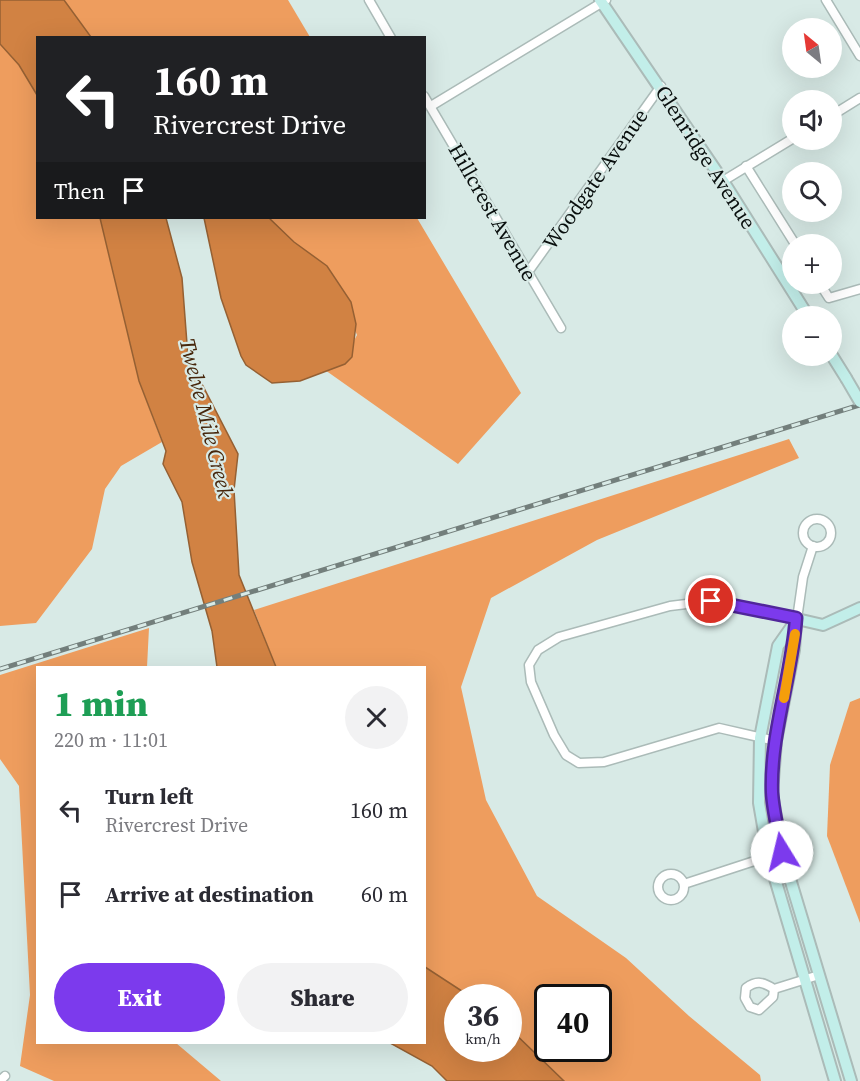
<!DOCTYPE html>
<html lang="en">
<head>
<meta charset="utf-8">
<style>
	body { margin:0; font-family:"Source Serif 4",serif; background:#f2f2f3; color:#2b2b33; height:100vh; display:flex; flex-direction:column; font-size:22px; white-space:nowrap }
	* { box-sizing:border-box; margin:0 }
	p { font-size:20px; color:#7c7c81 }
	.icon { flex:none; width:33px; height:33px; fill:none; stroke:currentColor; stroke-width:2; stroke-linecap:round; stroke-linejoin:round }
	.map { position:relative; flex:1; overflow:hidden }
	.panel { position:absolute; left:36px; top:666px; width:390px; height:378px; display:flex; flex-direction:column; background:#fff; border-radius:0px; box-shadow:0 6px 24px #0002 }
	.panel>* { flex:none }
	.top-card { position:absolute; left:36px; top:36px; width:390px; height:183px; border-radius:0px; box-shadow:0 6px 24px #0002; background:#202124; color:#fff; overflow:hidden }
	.needle { width:39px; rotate:331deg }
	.buttons { position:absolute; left:782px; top:18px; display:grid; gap:12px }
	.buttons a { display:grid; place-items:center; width:60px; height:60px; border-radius:50%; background:#fff; box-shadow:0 6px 24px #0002; font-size:30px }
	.speed { position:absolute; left:444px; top:984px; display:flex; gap:12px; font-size:30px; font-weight:700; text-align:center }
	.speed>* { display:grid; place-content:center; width:78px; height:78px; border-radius:50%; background:#fff; box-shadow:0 6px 24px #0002; line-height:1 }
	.speed small { font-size:15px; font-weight:400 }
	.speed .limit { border:3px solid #111; border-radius:9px; background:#fff; color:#111 }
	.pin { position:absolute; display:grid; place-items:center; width:51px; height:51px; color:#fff; margin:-26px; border:3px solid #fff; border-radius:50%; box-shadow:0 2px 6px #0007 }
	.me { position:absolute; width:66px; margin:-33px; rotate:351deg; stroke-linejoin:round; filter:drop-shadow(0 0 4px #0008) }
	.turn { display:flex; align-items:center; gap:21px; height:126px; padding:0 18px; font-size:27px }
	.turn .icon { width:78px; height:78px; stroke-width:2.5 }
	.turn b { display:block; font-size:42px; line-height:51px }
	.then { display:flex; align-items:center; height:57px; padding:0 18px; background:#0003; gap:12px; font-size:22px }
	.round { display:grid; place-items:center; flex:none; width:63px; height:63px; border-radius:32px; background:#f2f2f3 }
	.head { display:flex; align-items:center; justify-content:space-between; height:102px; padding:0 18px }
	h1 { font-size:36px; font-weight:800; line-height:45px; color:#1e9e55 }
	.action { display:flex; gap:12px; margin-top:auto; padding:12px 18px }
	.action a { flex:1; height:69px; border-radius:36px; background:#7c3aed; color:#fff; font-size:24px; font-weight:800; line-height:69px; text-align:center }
	.action a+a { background:#f2f2f3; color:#2b2b33 }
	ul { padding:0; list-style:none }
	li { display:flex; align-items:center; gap:18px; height:84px; padding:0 18px }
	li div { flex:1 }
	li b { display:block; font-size:22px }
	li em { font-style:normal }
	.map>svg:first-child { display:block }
</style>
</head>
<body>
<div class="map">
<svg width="860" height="1081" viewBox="0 0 860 1081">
	<rect width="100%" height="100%" fill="#d8eae6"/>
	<g fill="#ee9d5e" fill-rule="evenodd">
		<polygon points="64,0 288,0 310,37 91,37"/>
		<polygon points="0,44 19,65 37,95 38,218 100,218 139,381 162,442 121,466 105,489 92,549 36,623 0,626"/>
		<polygon points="263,218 417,218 521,393 458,464 325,370 345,358 357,335 352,323"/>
		<path d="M789 439 799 458 597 540 491 598 461 687 486 800 537 896 626 958 689 1016 760 1075 761 1081H564L509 1028 508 998 471 997 425 967 424 668 276 667 254 610ZM548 998H598V1048H548Z"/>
		<polygon points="149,628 147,667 38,668 38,1042 176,1043 221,1081 54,1081 20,1066 30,995 19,786 0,759 0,675"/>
		<polygon points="860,698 860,923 827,836 830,765 850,702"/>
	</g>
	<g fill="#d18243" stroke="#956033" stroke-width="1.5">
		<polygon points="0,0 64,0 91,37 38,38 37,95 19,65 0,44"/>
		<polygon points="100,218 166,218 182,278 188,357 238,454 234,490 239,575 276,667 217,667 212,631 192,562 182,502 163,464 166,451 139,381"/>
		<polygon points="204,218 269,218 294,242 327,266 351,302 356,324 352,357 345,364 300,381 272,383 246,365 241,356 221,298"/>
		<polygon points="425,967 471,997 458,998 458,1048 508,1048 509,1028 564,1081 447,1081 432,1066 390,1043 424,1042"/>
	</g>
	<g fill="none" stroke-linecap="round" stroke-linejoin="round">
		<g stroke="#abbbb8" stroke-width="11">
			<g id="street">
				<polyline points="369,0 391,38"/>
				<polyline points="826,0 860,56"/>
				<polyline points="424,96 561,328"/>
				<polyline points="431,106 606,0"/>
				<polyline points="831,116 860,98"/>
				<polyline points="746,166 795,244"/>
				<polyline points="723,181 792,139"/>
				<polyline points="528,272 661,86"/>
				<polyline points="820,284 829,298 860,289"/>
				<circle cx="817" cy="533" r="14"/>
				<polyline points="776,741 719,728 604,762 579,763 566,755 554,735 531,682 529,665 538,650 559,637 670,606 711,601 797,619 803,577 813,546"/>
				<circle cx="671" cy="887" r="13"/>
				<polyline points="684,884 782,852"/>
				<path d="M774 989 773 997 759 1010 750 1007 745 998 746 988C757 980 763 982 774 989L819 975"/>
				<polyline points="0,1081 5,1076"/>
			</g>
		</g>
		<g stroke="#abbbb8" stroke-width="14">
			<g id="secondary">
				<polyline points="600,0 723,181 808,316"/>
				<polyline points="831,354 846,378"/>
				<polyline points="797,619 778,646 760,738 759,803 768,855 835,1081"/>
				<polyline points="797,619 823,625 860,608"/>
				<polyline points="796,622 794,650 776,741 772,793 782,852 851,1081"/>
			</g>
		</g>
		<use href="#street" stroke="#fff" stroke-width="8"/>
		<use href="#secondary" stroke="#c2eee9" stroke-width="10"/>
		<g stroke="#737f7c" stroke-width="5">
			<polyline id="rail" points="0,669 860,405"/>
		</g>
		<use href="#rail" stroke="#d8eae6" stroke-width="3" stroke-dasharray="9" stroke-linecap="butt"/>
		<g stroke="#abbbb8" stroke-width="14" stroke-linecap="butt">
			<polyline id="secondary-bridge" points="846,378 860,402"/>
		</g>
		<use href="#secondary-bridge" stroke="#c2eee9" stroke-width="10"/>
	</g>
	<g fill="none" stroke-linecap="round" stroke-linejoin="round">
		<g stroke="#51269a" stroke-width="15">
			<path id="route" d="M711 601 796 618C792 676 770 734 772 792 773 812 779 833 782 852"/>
		</g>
		<use href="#route" stroke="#7c3aed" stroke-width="10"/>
		<polyline stroke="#f59e0b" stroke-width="10" points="784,698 795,634"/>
	</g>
	<g text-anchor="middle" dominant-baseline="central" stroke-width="4.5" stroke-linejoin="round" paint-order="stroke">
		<g font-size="21" fill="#090f0e" stroke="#d8eae6">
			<text transform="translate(706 157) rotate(57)">Glenridge Avenue</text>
			<text transform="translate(595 179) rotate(-55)">Woodgate Avenue</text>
			<text transform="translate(493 212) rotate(60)">Hillcrest Avenue</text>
		</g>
		<g font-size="22" font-style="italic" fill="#46260b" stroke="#d8eae6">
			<text transform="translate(207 418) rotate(76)">Twelve Mile Creek</text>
		</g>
	</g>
</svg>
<div class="buttons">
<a><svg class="needle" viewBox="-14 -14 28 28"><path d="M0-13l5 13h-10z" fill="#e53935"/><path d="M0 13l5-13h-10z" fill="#7c7c81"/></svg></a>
<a><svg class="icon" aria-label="sound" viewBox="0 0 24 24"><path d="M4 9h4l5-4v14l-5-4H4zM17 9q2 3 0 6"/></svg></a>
<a><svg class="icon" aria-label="search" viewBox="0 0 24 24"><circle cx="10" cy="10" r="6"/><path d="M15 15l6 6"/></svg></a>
<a>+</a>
<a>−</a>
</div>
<div class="speed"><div>36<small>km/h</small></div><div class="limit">40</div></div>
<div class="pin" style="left:711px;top:601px;background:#d93025"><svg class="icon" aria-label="arrive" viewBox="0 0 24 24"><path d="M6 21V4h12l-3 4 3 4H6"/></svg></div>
<svg class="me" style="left:782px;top:852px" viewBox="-20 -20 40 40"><circle r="19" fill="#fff"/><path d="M0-13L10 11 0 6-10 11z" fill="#7c3aed"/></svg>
<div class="top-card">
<div class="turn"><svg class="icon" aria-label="left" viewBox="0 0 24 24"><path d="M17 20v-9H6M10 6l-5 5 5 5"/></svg><div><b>160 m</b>Rivercrest Drive</div></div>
<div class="then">Then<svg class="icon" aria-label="arrive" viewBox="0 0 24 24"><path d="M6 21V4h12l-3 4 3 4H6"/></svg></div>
</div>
<section class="panel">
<div class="head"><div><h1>1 min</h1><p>220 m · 11:01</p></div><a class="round"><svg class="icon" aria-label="close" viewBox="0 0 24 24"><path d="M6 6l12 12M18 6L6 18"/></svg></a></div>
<ul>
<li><svg class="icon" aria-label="left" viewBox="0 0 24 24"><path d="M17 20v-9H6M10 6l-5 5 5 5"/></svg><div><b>Turn left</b><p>Rivercrest Drive</p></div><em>160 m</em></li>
<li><svg class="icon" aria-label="arrive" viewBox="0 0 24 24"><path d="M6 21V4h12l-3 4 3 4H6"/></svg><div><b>Arrive at destination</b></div><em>60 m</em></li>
</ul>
<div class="action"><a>Exit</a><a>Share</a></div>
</section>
</div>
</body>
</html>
